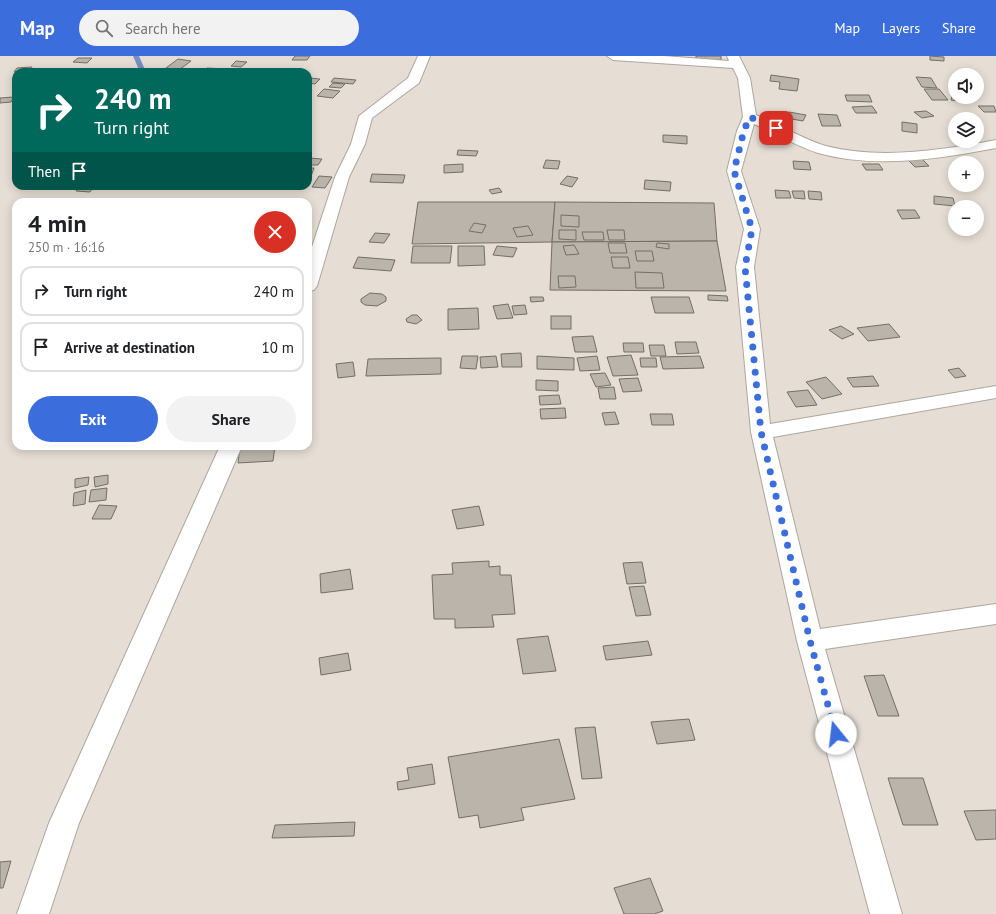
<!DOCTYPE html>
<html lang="en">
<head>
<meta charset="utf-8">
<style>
	body { margin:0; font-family:"PT Sans",sans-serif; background:#f2f2f2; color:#202124; height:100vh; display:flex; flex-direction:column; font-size:15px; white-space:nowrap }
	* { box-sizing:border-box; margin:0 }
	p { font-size:13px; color:#757577 }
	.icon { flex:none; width:22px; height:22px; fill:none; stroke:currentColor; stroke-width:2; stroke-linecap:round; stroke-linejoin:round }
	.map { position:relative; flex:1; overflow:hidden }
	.side { position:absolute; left:12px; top:142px; width:300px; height:252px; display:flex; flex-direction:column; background:#fff; border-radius:12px; box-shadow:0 2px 10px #0003 }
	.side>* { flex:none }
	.hud { position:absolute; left:12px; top:12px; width:300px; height:122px; border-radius:12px; box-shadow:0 2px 10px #0003; background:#00695c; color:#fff; overflow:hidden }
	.fabs { position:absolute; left:948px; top:12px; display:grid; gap:8px }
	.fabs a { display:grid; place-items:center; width:36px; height:36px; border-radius:50%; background:#fff; box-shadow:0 2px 10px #0003; font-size:20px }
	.pin { position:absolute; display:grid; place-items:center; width:34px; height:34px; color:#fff; margin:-17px; border-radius:8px; box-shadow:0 2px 6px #0006 }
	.me { position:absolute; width:44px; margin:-22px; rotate:344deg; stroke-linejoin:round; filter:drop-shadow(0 0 3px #0008) }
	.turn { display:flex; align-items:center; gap:14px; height:84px; padding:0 16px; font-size:18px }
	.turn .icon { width:52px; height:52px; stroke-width:2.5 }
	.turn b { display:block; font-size:28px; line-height:34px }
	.then { display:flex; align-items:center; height:38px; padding:0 16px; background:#0003; gap:8px; font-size:15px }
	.round { display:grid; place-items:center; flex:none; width:42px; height:42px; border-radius:21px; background:#f2f2f2 }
	.headline { display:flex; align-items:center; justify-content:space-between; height:68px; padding:0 16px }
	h1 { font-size:24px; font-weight:600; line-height:30px }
	.action { display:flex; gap:8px; margin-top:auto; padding:8px 16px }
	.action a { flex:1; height:46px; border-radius:24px; background:#3b6ddd; color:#fff; font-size:16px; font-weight:600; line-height:46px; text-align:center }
	.action a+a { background:#f2f2f2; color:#202124 }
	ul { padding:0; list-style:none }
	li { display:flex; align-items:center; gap:12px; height:50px; margin:0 8px 6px; padding:0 8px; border:2px solid #e0e0e0; border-radius:12px }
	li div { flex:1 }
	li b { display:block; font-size:15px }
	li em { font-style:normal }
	header { display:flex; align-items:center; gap:24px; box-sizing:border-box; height:56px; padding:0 20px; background:#3b6ddd; color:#fff }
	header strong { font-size:19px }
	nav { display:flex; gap:22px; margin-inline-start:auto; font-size:14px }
	.search { width:280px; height:36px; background:#f2f2f2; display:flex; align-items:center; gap:10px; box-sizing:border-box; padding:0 14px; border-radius:22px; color:#757577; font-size:15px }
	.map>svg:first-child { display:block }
</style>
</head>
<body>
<header>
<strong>Map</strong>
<div class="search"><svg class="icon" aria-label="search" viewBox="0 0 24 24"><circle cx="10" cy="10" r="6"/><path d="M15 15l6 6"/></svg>Search here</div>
<nav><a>Map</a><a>Layers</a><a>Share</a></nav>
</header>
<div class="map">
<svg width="996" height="858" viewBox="0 0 996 858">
	<rect width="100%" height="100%" fill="#e6ded4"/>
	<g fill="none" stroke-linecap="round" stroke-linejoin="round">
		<polygon fill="#758fc4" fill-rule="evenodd" points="133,0 139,0 146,16 140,16"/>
	</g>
	<g fill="#bbb4aa" stroke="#756e65">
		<polygon points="295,0 310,0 307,4 292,4"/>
		<polygon points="696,0 721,0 721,4 696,3"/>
		<polygon points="930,0 944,1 944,5 930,4"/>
		<polygon points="78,2 92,2 87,7 73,6"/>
		<polygon points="178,3 191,5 179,14 166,12"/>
		<polygon points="236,5 247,6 241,11 231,10"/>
		<polygon points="32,11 29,16 14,16 17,12"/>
		<polygon points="207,12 225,13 223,16 205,16"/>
		<polygon points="771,19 799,23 797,35 779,33 780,26 770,25"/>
		<polygon points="916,21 931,22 937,32 922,31"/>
		<polygon points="309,22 320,23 315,28 308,27"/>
		<polygon points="334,22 356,24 353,28 331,26"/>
		<polygon points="333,27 345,28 341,32 329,31"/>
		<polygon points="324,33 340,35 333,42 317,40"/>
		<polygon points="924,33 939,33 948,44 932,44"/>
		<polygon points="845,39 869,39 872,46 847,45"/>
		<polygon points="952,40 965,41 965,46 951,44"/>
		<polygon points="14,41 11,46 0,47 0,42"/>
		<polygon points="872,50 877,57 856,57 852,51"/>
		<polygon points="978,50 994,50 996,56 984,56"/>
		<polygon points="926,55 934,60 922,62 914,56"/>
		<polygon points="789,56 806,59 803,65 786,62"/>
		<polygon points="818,58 837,59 841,70 822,70"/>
		<polygon points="902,66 917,68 917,77 902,75"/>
		<polygon points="663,79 687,80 687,88 663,86"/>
		<polygon points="458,94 478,95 476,100 457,99"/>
		<polygon points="309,102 322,103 318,109 308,109"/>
		<polygon points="921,102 929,110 915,111 907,103"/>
		<polygon points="546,104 560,105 558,113 543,112"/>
		<polygon points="793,105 809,106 811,114 794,113"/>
		<polygon points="463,108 463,116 444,117 444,109"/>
		<polygon points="862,108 879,108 883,114 866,114"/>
		<polygon points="308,112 314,112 310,123 308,123"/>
		<polygon points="372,118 405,119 403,127 370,126"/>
		<polygon points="319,120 332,121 325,132 312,131"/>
		<polygon points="567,120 578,122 572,131 560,128"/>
		<polygon points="645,124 671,126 670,135 644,133"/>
		<polygon points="80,130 94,130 90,136 76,135"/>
		<polygon points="499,132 502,136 492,138 489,134"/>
		<polygon points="775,134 789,135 791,142 776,142"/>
		<polygon points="792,135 804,135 805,143 794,142"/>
		<polygon points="808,135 821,136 822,144 809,143"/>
		<polygon points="934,140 953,142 955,150 934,148"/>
		<polygon points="418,146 555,146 552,186 412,188"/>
		<polygon points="555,146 714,147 717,185 552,186"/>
		<polygon points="897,154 915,154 920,162 902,163"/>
		<polygon points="561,159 579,160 579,171 561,170"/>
		<polygon points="474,167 486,169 482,177 469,175"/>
		<polygon points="528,170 533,179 517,181 513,172"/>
		<polygon points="559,174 576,174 576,184 559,183"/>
		<polygon points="607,174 624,174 625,184 609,184"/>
		<polygon points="582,176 603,176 604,184 584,184"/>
		<polygon points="375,177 390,178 384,187 369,186"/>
		<polygon points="717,185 726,235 550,234 552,186"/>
		<polygon points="608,187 625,187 627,197 610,197"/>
		<polygon points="657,187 669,188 669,193 656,191"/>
		<polygon points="574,189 579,198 566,199 563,190"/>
		<polygon points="413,190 452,190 450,207 411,207"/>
		<polygon points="458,190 484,190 485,209 458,210"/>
		<polygon points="497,190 517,192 513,201 493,199"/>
		<polygon points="635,195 652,195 654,205 637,205"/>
		<polygon points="358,201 395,204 391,215 353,212"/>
		<polygon points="611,201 628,201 630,212 613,212"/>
		<polygon points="635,216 662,217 664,232 636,232"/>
		<polygon points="558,220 575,220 576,231 559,232"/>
		<polygon points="370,237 382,238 386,241 386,245 377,250 365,249 361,246 361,243"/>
		<polygon points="708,239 727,240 728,245 708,244"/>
		<polygon points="530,241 543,241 544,245 531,246"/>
		<polygon points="651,241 689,241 694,257 655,257"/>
		<polygon points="508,248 513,262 497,263 493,250"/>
		<polygon points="525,249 527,258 514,259 512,250"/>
		<polygon points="478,252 479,273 448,274 448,253"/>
		<polygon points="412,259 417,259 422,264 416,268 407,266 406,263"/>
		<rect x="551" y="260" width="20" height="13"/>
		<polygon points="889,268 900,281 868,285 857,272"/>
		<polygon points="841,270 854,278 842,283 829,274"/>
		<polygon points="593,280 597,296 575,296 572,281"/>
		<polygon points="675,286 696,286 699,297 677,298"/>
		<polygon points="623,287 643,287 644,296 624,296"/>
		<polygon points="649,289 664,289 666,300 651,300"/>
		<polygon points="521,297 522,311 502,311 501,298"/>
		<polygon points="631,299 638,319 613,320 607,301"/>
		<polygon points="462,300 478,300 476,313 460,312"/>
		<polygon points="496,300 498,311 481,312 480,301"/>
		<polygon points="537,300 574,302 574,314 537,313"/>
		<polygon points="597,300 600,314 580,315 577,302"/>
		<polygon points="700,300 704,312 663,313 660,301"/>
		<polygon points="441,302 441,318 366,320 368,303"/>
		<polygon points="640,302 656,302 657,311 641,311"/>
		<polygon points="353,306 355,320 338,322 336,308"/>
		<polygon points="959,312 966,320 955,322 948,314"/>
		<polygon points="605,317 611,329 596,331 590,318"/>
		<polygon points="873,320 879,330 853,331 847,322"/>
		<polygon points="826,321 842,338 822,343 806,326"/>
		<polygon points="638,322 642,335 623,336 619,323"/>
		<polygon points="536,324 558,325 558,335 536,334"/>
		<polygon points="614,331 616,343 600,343 598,332"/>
		<polygon points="808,334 817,349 796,351 787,336"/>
		<polygon points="559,339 561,348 540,349 539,340"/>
		<polygon points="565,352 566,362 541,363 540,353"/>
		<polygon points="615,356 619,368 605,369 602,357"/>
		<polygon points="650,358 672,358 674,369 652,369"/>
		<polygon points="275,390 273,405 238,407 240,391"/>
		<polygon points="108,419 108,428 95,431 94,421"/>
		<polygon points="89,421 88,429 75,432 75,423"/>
		<polygon points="107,432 106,444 89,446 91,434"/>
		<polygon points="86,434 85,448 73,450 74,437"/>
		<polygon points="99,449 117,450 111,463 92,463"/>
		<polygon points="479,450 484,469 457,473 452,454"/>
		<polygon points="489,505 489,511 500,510 500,519 511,519 515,558 492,559 494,571 455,572 455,563 434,563 432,519 453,518 452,507"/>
		<polygon points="642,506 646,527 627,528 623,507"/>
		<polygon points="350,513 353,533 321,537 320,518"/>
		<polygon points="644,530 651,559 636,560 629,531"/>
		<polygon points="548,580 556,615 523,618 517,583"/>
		<polygon points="648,585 652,599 606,604 603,590"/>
		<polygon points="348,597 351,614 321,619 319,602"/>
		<polygon points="884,619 899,660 878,660 864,620"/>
		<polygon points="689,663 695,684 657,688 651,666"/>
		<polygon points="595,671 602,722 582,723 575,672"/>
		<polygon points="559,683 575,743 521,752 524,764 480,772 478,759 459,762 448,701"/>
		<polygon points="432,708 435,728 398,734 397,726 409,724 407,712"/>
		<polygon points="888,722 923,722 938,769 903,769"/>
		<polygon points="996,754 996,783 976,784 964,755"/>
		<polygon points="355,766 354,780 272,782 275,769"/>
		<polygon points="11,805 3,832 0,832 0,806"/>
		<polygon points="650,822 663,855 654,858 624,858 614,832"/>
	</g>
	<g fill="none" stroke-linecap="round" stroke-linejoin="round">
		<g stroke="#aea69d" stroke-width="2">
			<g id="minor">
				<polygon points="418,0 430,0 419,27 372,62 365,88 349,121 317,230 314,234 308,235 308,203 335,121 351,88 359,60 408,22"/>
				<path d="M607 0H664L729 5 727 0H739L750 22 756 59C777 68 806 84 826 90 880 104 942 94 996 84V92C938 103 876 113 818 97 796 90 775 77 754 68L741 115 760 173 754 211 770 368 996 330V342L773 381 820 573 996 548V568L825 593 902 858H870L797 585 751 376 736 211 744 173 727 115 737 75 743 61 738 22 733 12 613 4Z"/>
				<polygon points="220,390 242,390 79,767 49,858 17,858 49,767"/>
			</g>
		</g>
		<use href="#minor" fill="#fff" fill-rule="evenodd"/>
	</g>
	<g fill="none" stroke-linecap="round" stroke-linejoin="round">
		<polyline stroke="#3b6ddd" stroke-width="7" stroke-dasharray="0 12.6" points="776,72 750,61 744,74 734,115 752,173 745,211 761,376 810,585 836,678"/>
	</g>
</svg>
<div class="fabs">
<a><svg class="icon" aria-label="sound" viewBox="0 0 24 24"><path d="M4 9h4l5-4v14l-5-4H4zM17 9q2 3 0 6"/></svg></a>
<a><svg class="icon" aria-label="layers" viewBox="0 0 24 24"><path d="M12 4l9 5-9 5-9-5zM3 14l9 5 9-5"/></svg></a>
<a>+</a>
<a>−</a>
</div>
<div class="pin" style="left:776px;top:72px;background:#d93025"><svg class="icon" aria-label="arrive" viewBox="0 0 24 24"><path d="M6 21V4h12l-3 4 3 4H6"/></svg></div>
<svg class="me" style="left:836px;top:678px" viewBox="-20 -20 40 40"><circle r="19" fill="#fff"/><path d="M0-13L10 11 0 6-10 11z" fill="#3b6ddd"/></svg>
<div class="hud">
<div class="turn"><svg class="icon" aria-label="right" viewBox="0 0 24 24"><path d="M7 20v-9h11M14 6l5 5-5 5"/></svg><div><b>240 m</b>Turn right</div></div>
<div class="then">Then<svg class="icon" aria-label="arrive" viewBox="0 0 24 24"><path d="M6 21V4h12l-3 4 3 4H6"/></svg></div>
</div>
<section class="side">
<div class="headline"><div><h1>4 min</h1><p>250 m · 16:16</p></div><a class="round" style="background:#d93025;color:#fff"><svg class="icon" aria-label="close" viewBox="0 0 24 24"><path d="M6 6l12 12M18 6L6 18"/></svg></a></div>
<ul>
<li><svg class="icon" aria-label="right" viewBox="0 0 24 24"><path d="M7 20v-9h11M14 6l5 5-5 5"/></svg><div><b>Turn right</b></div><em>240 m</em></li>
<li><svg class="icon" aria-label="arrive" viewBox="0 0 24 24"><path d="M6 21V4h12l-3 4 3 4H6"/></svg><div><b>Arrive at destination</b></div><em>10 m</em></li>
</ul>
<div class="action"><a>Exit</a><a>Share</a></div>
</section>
</div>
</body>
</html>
